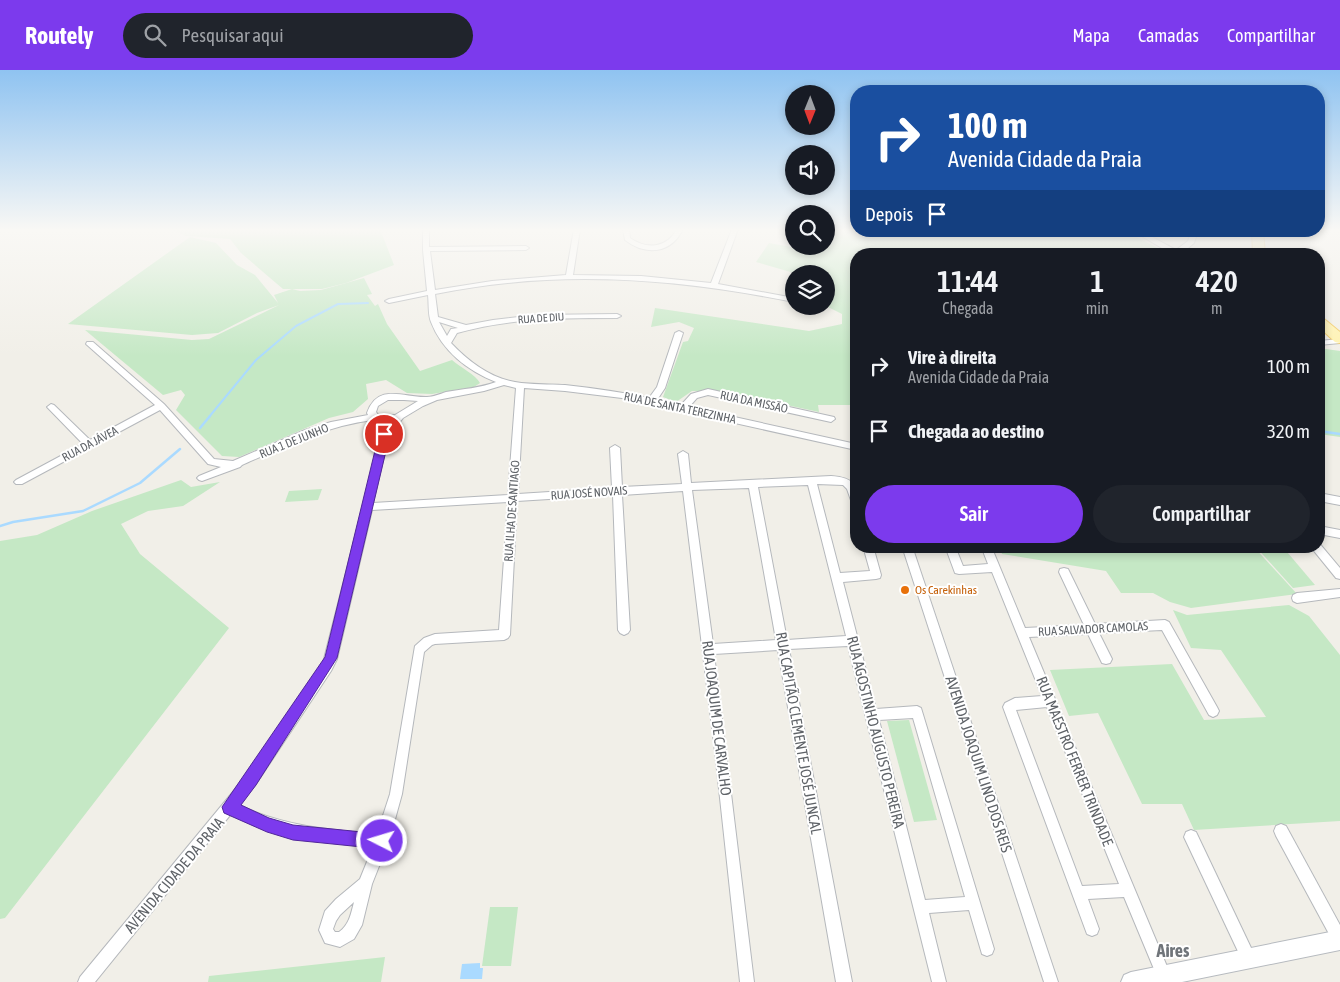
<!DOCTYPE html>
<html lang="pt">
<head>
<meta charset="utf-8">
<style>
	body { margin:0; font-family:"Asap Condensed",sans-serif; background:#20242c; color:#f1f3f6; height:100vh; display:flex; flex-direction:column; font-size:19px; white-space:nowrap }
	* { box-sizing:border-box; margin:0 }
	p { font-size:16px; color:#9ea1a6 }
	.icon { flex:none; width:28px; height:28px; fill:none; stroke:currentColor; stroke-width:2; stroke-linecap:round; stroke-linejoin:round }
	.map { position:relative; flex:1; overflow:hidden }
	.sheet { position:absolute; left:850px; top:178px; width:475px; height:305px; display:flex; flex-direction:column; background:#171b24; border-radius:20px; box-shadow:0 2px 8px #0003 }
	.sheet>* { flex:none }
	.top-card { position:absolute; left:850px; top:15px; width:475px; height:152px; border-radius:20px; box-shadow:0 2px 8px #0003; background:#1a4fa0; color:#fff; overflow:hidden }
	.needle { width:32px; rotate:181deg }
	.tools { position:absolute; left:785px; top:15px; display:grid; gap:10px }
	.tools a { display:grid; place-items:center; width:50px; height:50px; border-radius:50%; background:#171b24; box-shadow:0 2px 8px #0003; font-size:25px }
	.pin { position:absolute; display:grid; place-items:center; width:42px; height:42px; color:#fff; margin:-21px; border:2px solid #fff; border-radius:50%; box-shadow:0 1px 5px #0007 }
	.me { position:absolute; width:55px; margin:-28px; rotate:275deg; stroke-linejoin:round; filter:drop-shadow(0 0 4px #0008) }
	.turn { display:flex; align-items:center; gap:18px; height:105px; padding:0 15px; font-size:22px }
	.turn .icon { width:65px; height:65px; stroke-width:2.5 }
	.turn b { display:block; font-size:35px; line-height:42px }
	.then { display:flex; align-items:center; height:48px; padding:0 15px; background:#0003; gap:10px; font-size:19px }
	.eta { display:flex; justify-content:space-evenly; align-items:center; height:85px; text-align:center }
	.eta b { font-size:30px; font-weight:600; line-height:35px }
	.primary-button { display:flex; gap:10px; margin-top:auto; padding:10px 15px }
	.primary-button a { flex:1; height:58px; border-radius:30px; background:#7c3aed; color:#fff; font-size:20px; font-weight:600; line-height:58px; text-align:center }
	.primary-button a+a { background:#20242c; color:#f1f3f6 }
	ul { padding:0; list-style:none }
	li { display:flex; align-items:center; gap:15px; height:65px; padding:0 15px }
	li div { flex:1 }
	li b { display:block; font-size:19px }
	li em { font-style:normal }
	header { display:flex; align-items:center; gap:30px; box-sizing:border-box; height:70px; padding:0 25px; background:#7c3aed; color:#fff }
	header strong { font-size:24px }
	nav { display:flex; gap:28px; margin-inline-start:auto; font-size:18px }
	.search { width:350px; height:45px; background:#20242c; display:flex; align-items:center; gap:12px; box-sizing:border-box; padding:0 18px; border-radius:28px; color:#9ea1a6; font-size:19px }
	.map>svg:first-child { display:block }
</style>
</head>
<body>
<header>
<strong>Routely</strong>
<div class="search"><svg class="icon" aria-label="search" viewBox="0 0 24 24"><circle cx="10" cy="10" r="6"/><path d="M15 15l6 6"/></svg>Pesquisar aqui</div>
<nav><a>Mapa</a><a>Camadas</a><a>Compartilhar</a></nav>
</header>
<div class="map">
<svg width="1340" height="912" viewBox="0 0 1340 912">
	<rect width="100%" height="100%" fill="#f1efe8"/>
	<g fill="#c5e8c5">
		<polygon points="171,159 380,159 394,195 346,213 322,219 283,219 241,183 230,169 186,166"/>
		<polygon points="826,159 856,159 856,161 1125,161 1169,184 856,184 856,335 818,335 819,342 722,321 692,321 676,332 663,327 683,272 688,271 694,258 679,252 651,257 655,238 809,261 842,254 842,244 826,236 826,204 806,204 805,202 794,203 756,192 769,173 807,180 810,176 826,176"/>
		<path d="M190 167 216 173 237 195 255 205 278 233 274 225 292 219 300 221 321 220 364 208 372 224 367 225 375 236 378 234 387 254 420 301 452 290C460 297 476 305 480 313L474 317 432 324 407 323 386 310 366 314 368 329 353 342 329 348 239 387 222 386 176 340 185 325 181 320 163 325 85 260 192 270 209 269 279 235 257 243 218 263 192 265 68 254Z"/>
		<polygon points="1319,278 1340,281 1340,367 1319,364"/>
		<polygon points="181,410 191,417 220,412 183,436 148,441 121,454 140,484 229,558 5,848 0,849 0,471 37,465 92,441"/>
		<polygon points="322,419 318,430 285,432 289,421"/>
		<polygon points="999,476 1253,476 1297,524 1191,538 1170,532 1153,523 1121,523 1106,501 1002,484"/>
		<polygon points="1255,476 1282,476 1315,515 1293,518"/>
		<polygon points="1289,535 1309,546 1340,585 1340,751 1194,760 1182,734 1142,734 1098,643 1069,646 1050,600 1172,594 1204,650 1266,647 1221,580 1191,578 1173,540 1187,545"/>
		<polygon points="909,650 937,750 914,752 887,651"/>
		<polygon points="490,837 518,837 511,896 482,896"/>
		<polygon points="385,887 381,912 208,912 209,906"/>
	</g>
	<polygon fill="#aadaff" points="480,893 480,898 483,898 482,909 460,909 462,894"/>
	<g fill="none" stroke-linecap="round" stroke-linejoin="round">
		<polyline stroke="#aadaff" stroke-width="2" points="209,347 256,290 296,256 338,234 368,233"/>
		<g stroke="#aadaff" stroke-width="2.5">
			<polyline points="200,358 210,346"/>
			<polyline points="1319,361 1340,364"/>
			<polyline points="0,456 13,452 83,441 140,413 180,379"/>
		</g>
		<g stroke="#b5b8bc" stroke-width="2">
			<g id="street">
				<path d="M423 159H429V177L526 176 529 178 526 180 430 181 435 220 492 211 566 205 574 159H580L573 205 641 206 711 213 732 159H738L718 214 794 228V232C673 208 557 199 435 224L438 247 466 255 493 250 535 245 617 244 621 246 617 248C563 248 509 248 457 263L451 273C468 291 490 308 515 312 532 315 549 314 565 315 593 318 621 322 649 328L657 317 675 263 679 261 683 263 665 318 657 330 681 335 691 324 708 319 834 347 835 349 831 352 708 325 697 328 689 337 856 374V380L622 328 565 321 524 318 518 424 612 418 610 378 615 375 620 378 622 417 682 414 678 384 683 381 688 384 691 413 831 406C855 408 857 414 856 437L853 436 847 419 843 415 817 414 840 503 870 501 863 476H873L881 505 880 508 876 509 843 512 876 639 917 636 921 638 994 879 992 884 987 886 982 884 969 840 929 843 946 912H932L848 576 789 579 852 912H836L778 580 714 584 754 912H740L715 682 683 421 622 425 630 560 628 563 624 565 620 563 618 560 613 425 517 431 510 565 508 568 504 570 435 574 432 575 424 582 402 724 389 771 372 814 362 855 354 869 340 877 325 873 319 860 325 841 336 829 360 809 373 777C323 773 277 766 231 744L95 912H78L80 907 246 706 323 593 381 364 390 353H378L373 350C326 356 285 376 242 395L240 397 202 411 199 410 197 408 199 406 221 397 208 394 160 340 22 414H16L14 412 16 410 83 374 47 337 51 334 54 335 90 370 155 335 86 274 87 272H93L164 334 214 389 233 391 305 360 331 352 368 345 367 343C378 312 404 328 427 327 433 327 440 324 446 322 463 319 480 318 496 312 468 301 442 281 431 252 428 245 429 234 428 225L389 233 385 231 389 229 427 221 423 180ZM439 252 458 258 451 259 447 266ZM504 315 516 318 508 425 373 433 389 365 403 348 423 336 437 330 484 321ZM388 330H404L418 331 395 345 380 347 376 342 378 336ZM808 415 846 566 787 570 758 417ZM749 418 776 570 713 574 692 420ZM508 432 499 560 435 564 424 568 415 576 390 724 377 764C329 760 283 756 239 735L256 714 331 601 337 589 372 440ZM913 648 965 827 925 830 879 650ZM354 832C351 844 349 855 339 862H335L333 859 336 851 340 845Z"/>
				<path d="M623 159H629L630 168C647 180 667 178 677 159H683C671 184 646 186 625 170Z"/>
				<polygon points="1133,161 1141,161 1176,180 1188,171 1192,161 1198,161 1194,173 1181,184 1172,184"/>
				<polygon points="1340,269 1340,273 1319,275 1319,271"/>
				<polygon points="1319,423 1340,427 1340,435 1319,431"/>
				<polygon points="1319,456 1340,460 1340,468 1319,464"/>
				<polygon points="1319,473 1340,498 1340,509 1336,508 1310,476 1319,476"/>
				<polygon points="902,476 912,476 1058,912 1044,912"/>
				<path d="M945 476H955L963 496 988 494 981 476H991L1025 558 1084 555 1059 502 1060 499 1064 498 1068 499 1095 554 1165 550 1169 552 1217 637 1219 641 1217 645 1213 647 1209 645 1162 560 1099 563 1112 589 1110 593 1106 594 1102 593 1088 564 1029 567 1171 906 1169 911H1159L1124 827 1088 829 1099 859 1097 864 1092 866 1087 864 1003 637 1005 633 1015 628 1042 626 992 502 959 504 955 503ZM1047 637 1119 814 1082 816 1016 640Z"/>
				<polygon points="1340,519 1340,527 1297,533 1293,531 1292,528 1293,525 1297,523"/>
				<polygon points="1281,754 1286,756 1340,855 1340,877 1335,875 1276,766 1274,761 1276,756"/>
				<polygon points="1191,760 1196,762 1253,882 1255,887 1253,892 1248,894 1243,892 1184,767 1186,762"/>
			</g>
		</g>
		<g stroke="#b6babf" stroke-width="2">
			<polygon id="secondary" points="1340,860 1340,880 1182,912 1121,912 1124,905 1131,902"/>
		</g>
		<g stroke="#f2c960" stroke-width="2">
			<g id="primary">
				<polygon points="1252,161 1263,161 1265,184 1253,184"/>
				<polygon points="1319,247 1323,248 1340,262 1340,273 1335,272 1319,257"/>
			</g>
		</g>
		<use href="#street" fill="#fff" fill-rule="evenodd"/>
		<use href="#secondary" fill="#fff" fill-rule="evenodd"/>
		<use href="#primary" fill="#fff2af" fill-rule="evenodd"/>
	</g>
	<linearGradient id="sky" x2="0" y2="1"><stop stop-color="#8fc3f1"/><stop offset="0.56" stop-color="#f9f8f5"/><stop offset="1" stop-color="#f9f8f5" stop-opacity="0"/></linearGradient>
	<rect width="1340" height="286" fill="url(#sky)"/>
	<polygon fill="#7c3aed" stroke="#51269a" points="384,360 390,364 337,588 256,715 241,735 269,748 293,755 382,764 388,766 390,771 388,777 382,779 293,770 267,762 224,743 222,737 325,587 379,364"/>
	<circle fill="#e8710a" stroke="#fff" stroke-width="2" cx="905" cy="520" r="5"/>
	<g text-anchor="middle" dominant-baseline="central" stroke-width="4" stroke-linejoin="round" paint-order="stroke">
		<g font-size="11" fill="#5f6368" stroke="#fff">
			<text transform="translate(541 248) rotate(-4)">RUA DE DIU</text>
		</g>
		<g font-size="12" fill="#5f6368" stroke="#fff">
			<text transform="translate(754 332) rotate(12)">RUA DA MISSÃO</text>
			<text transform="translate(680 338) rotate(12)">RUA DE SANTA TEREZINHA</text>
			<text transform="translate(294 371) rotate(-22)">RUA 1 DE JUNHO</text>
			<text transform="translate(90 374) rotate(-28)">RUA DA JÁVEA</text>
			<text transform="translate(589 423) rotate(-4)">RUA JOSÉ NOVAIS</text>
			<text transform="translate(512 441) rotate(-86)">RUA ILHA DE SANTIAGO</text>
			<text transform="translate(1093 559) rotate(-3)">RUA SALVADOR CAMOLAS</text>
		</g>
		<g font-size="12" fill="#c56008" stroke="#fff" text-anchor="start">
			<text x="915" y="520">Os Carekinhas</text>
		</g>
		<g font-size="15" fill="#5f6368" stroke="#fff">
			<text transform="translate(717 648) rotate(83)">RUA JOAQUIM DE CARVALHO</text>
			<text transform="translate(876 662) rotate(76)">RUA AGOSTINHO AUGUSTO PEREIRA</text>
			<text transform="translate(799 663) rotate(80)">RUA CAPITÃO CLEMENTE JOSÉ JUNCAL</text>
			<text transform="translate(1075 691) rotate(68)">RUA MAESTRO FERRER TRINDADE</text>
			<text transform="translate(979 694) rotate(72)">AVENIDA JOAQUIM LINO DOS REIS</text>
			<text transform="translate(174 805) rotate(-50)">AVENIDA CIDADE DA PRAIA</text>
		</g>
		<g font-size="18" font-weight="bold" fill="#70757a" stroke="#fff">
			<text x="1173" y="880">Aires</text>
		</g>
	</g>
</svg>
<div class="tools">
<a><svg class="needle" viewBox="-14 -14 28 28"><path d="M0-13l5 13h-10z" fill="#e53935"/><path d="M0 13l5-13h-10z" fill="#9ea1a6"/></svg></a>
<a><svg class="icon" aria-label="sound" viewBox="0 0 24 24"><path d="M4 9h4l5-4v14l-5-4H4zM17 9q2 3 0 6"/></svg></a>
<a><svg class="icon" aria-label="search" viewBox="0 0 24 24"><circle cx="10" cy="10" r="6"/><path d="M15 15l6 6"/></svg></a>
<a><svg class="icon" aria-label="layers" viewBox="0 0 24 24"><path d="M12 4l9 5-9 5-9-5zM3 14l9 5 9-5"/></svg></a>
</div>
<div class="pin" style="left:384px;top:364px;background:#d93025"><svg class="icon" aria-label="arrive" viewBox="0 0 24 24"><path d="M6 21V4h12l-3 4 3 4H6"/></svg></div>
<svg class="me" style="left:382px;top:771px" viewBox="-20 -20 40 40"><circle r="17" fill="#7c3aed" stroke="#fff" stroke-width="3"/><path d="M0-11L8 9 0 5-8 9z" fill="#fff"/></svg>
<div class="top-card">
<div class="turn"><svg class="icon" aria-label="right" viewBox="0 0 24 24"><path d="M7 20v-9h11M14 6l5 5-5 5"/></svg><div><b>100 m</b>Avenida Cidade da Praia</div></div>
<div class="then">Depois<svg class="icon" aria-label="arrive" viewBox="0 0 24 24"><path d="M6 21V4h12l-3 4 3 4H6"/></svg></div>
</div>
<section class="sheet">
<div class="eta">
<div><b>11:44</b><p>Chegada</p></div>
<div><b>1</b><p>min</p></div>
<div><b>420</b><p>m</p></div>
</div>
<ul>
<li><svg class="icon" aria-label="right" viewBox="0 0 24 24"><path d="M7 20v-9h11M14 6l5 5-5 5"/></svg><div><b>Vire à direita</b><p>Avenida Cidade da Praia</p></div><em>100 m</em></li>
<li><svg class="icon" aria-label="arrive" viewBox="0 0 24 24"><path d="M6 21V4h12l-3 4 3 4H6"/></svg><div><b>Chegada ao destino</b></div><em>320 m</em></li>
</ul>
<div class="primary-button"><a>Sair</a><a>Compartilhar</a></div>
</section>
</div>
</body>
</html>
